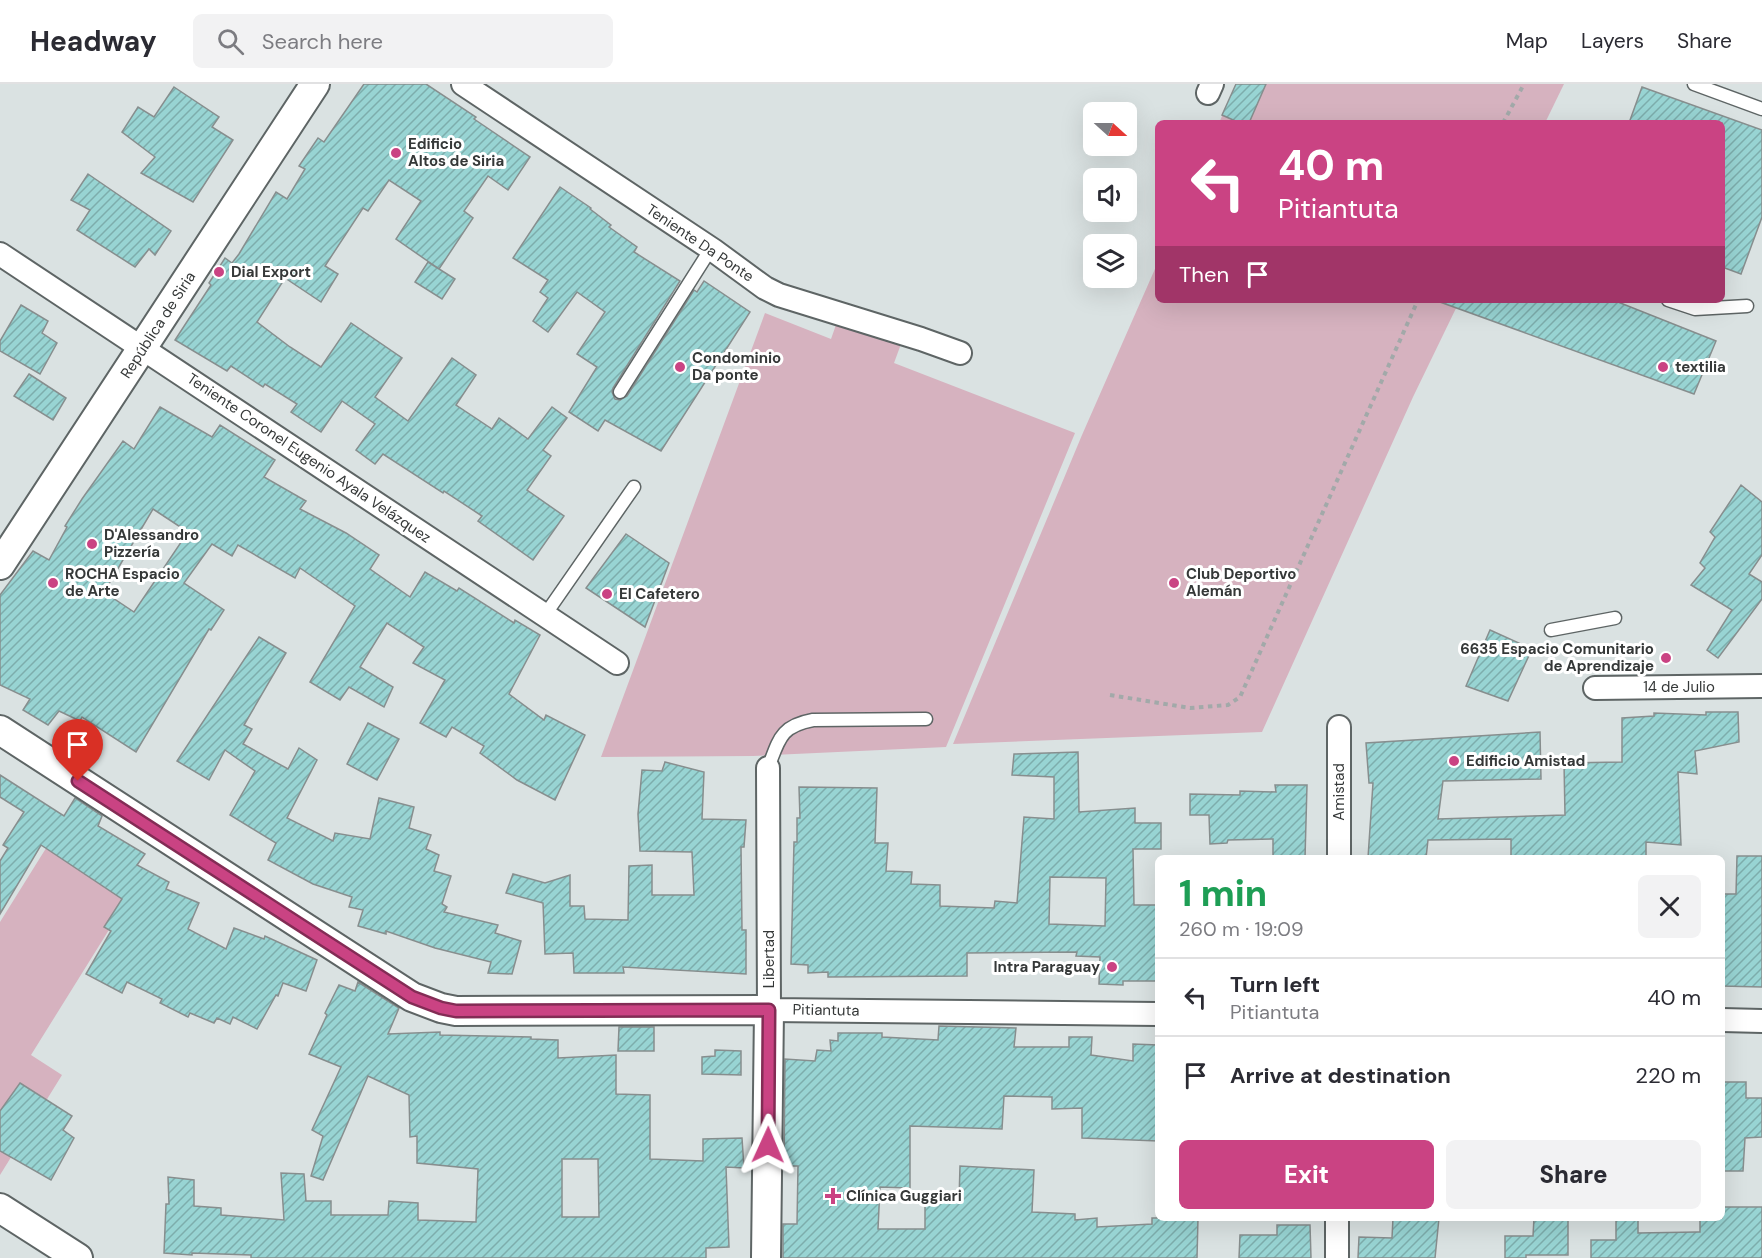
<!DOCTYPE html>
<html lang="en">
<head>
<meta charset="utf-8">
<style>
	body { margin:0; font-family:"DM Sans",sans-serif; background:#f2f2f3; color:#2b2b33; height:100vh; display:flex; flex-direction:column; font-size:22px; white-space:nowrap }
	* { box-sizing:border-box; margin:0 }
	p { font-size:20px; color:#7c7c81 }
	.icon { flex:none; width:33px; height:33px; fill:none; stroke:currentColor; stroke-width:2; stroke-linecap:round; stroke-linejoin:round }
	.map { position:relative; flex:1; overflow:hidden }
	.sheet { position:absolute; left:1155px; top:771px; width:570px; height:366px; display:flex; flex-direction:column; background:#fff; border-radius:9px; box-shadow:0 6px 24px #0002 }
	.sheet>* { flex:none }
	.banner { position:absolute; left:1155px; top:36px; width:570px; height:183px; border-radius:9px; box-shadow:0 6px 24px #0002; background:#ca4383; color:#fff; overflow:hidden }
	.needle { width:39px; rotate:111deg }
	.tools { position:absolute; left:1083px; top:18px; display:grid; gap:12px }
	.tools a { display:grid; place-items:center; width:54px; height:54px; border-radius:9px; background:#fff; box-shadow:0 6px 24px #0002; font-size:30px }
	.pin { position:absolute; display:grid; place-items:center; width:51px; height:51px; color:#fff; margin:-62px -26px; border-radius:50% 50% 50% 0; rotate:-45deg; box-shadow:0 0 6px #0007 }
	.pin .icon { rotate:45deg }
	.me { position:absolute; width:66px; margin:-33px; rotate:1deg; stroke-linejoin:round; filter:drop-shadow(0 0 4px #0008) }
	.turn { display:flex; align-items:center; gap:21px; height:126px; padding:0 24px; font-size:27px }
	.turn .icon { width:78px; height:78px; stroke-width:2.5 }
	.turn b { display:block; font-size:42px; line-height:51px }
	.then { display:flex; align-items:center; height:57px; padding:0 24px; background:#0003; gap:12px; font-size:22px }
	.round { display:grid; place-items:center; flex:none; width:63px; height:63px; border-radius:9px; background:#f2f2f3 }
	.headline { display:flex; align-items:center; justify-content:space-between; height:102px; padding:0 24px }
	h1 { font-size:36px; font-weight:800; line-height:45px; color:#1e9e55 }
	.primary-button { display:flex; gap:12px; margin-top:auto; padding:12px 24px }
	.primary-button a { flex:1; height:69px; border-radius:9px; background:#ca4383; color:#fff; font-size:24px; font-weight:800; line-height:69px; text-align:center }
	.primary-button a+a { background:#f2f2f3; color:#2b2b33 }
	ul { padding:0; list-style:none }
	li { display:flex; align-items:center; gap:18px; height:78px; padding:0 24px; border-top:2px solid #e1e1e2 }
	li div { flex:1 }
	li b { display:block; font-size:22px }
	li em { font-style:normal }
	header { display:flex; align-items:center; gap:36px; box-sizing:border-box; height:84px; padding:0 30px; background:#fff; border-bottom:2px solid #e1e1e2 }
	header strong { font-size:28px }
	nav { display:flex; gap:33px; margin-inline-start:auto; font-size:21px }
	.search { width:420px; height:54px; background:#f2f2f3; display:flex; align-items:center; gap:15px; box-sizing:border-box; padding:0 21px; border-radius:9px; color:#7c7c81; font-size:22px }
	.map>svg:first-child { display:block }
</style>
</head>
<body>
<header>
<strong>Headway</strong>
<div class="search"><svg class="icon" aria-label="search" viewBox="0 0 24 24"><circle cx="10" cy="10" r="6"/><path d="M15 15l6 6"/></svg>Search here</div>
<nav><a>Map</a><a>Layers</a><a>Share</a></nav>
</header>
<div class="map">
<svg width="1762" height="1174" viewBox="0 0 1762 1174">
	<defs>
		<pattern id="building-hatch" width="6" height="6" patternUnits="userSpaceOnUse" patternTransform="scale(1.5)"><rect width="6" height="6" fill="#98d4d3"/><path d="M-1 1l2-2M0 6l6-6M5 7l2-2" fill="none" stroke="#7dadac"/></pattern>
	</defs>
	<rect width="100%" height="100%" fill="#dae2e2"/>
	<g fill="#d6b2bf">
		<polygon points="1236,0 1564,0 1545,39 1219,39"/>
		<polygon points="1158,178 1158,216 1460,216 1413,313 1262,648 953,660 1082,351"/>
		<polygon points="765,229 831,255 837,238 901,260 894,279 1075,349 946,663 753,672 601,673"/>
		<polygon points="63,737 145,788 31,971 62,991 0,1091 0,838"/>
	</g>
	<g fill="url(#building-hatch)" stroke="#878e8e" stroke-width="1.5" fill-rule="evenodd">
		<polygon points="364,0 426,0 476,33 474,35 530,73 508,106 488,92 464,127 473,134 439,185 396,155 421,117 389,96 368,127 363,124 325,182 338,190 321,218 285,194 257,238 290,263 321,283 351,239 402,274 375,313 408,337 452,274 476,291 456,321 492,345 499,334 528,355 552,323 567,334 543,366 551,372 527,406 564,432 533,476 478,437 482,432 444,407 443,409 383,370 375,380 356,366 375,340 342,317 321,348 291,328 297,320 265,300 263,303 231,282 227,287 175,256 211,201 209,199 225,174 232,179 239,170 276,108 287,115 305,85 299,82 318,54 324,58"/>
		<polygon points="1236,0 1266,0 1249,39 1240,39 1222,31"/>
		<polygon points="174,3 219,33 212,43 233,56 193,118 141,89 155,73 122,48 138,23 154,33"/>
		<polygon points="1642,3 1762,46 1762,133 1741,190 1722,183 1722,39 1629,39"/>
		<polygon points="88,90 171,147 155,171 149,165 135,183 77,146 90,126 71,116"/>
		<polygon points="560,103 591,124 590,125 611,141 609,143 637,163 634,168 680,197 613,304 612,308 615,315 620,316 627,312 694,206 697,208 704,197 750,228 661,367 605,336 598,347 569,328 597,283 577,270 605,228 577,208 548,248 533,237 548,214 540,208 548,196 513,174"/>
		<polygon points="428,178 455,195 442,215 415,198"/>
		<polygon points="1441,216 1613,216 1716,257 1694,310 1440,218"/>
		<polygon points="21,221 48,237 42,249 57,259 40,290 0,267 0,257"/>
		<polygon points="29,290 66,314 53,336 14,312"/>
		<path d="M160 323 212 353 220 341 275 376 264 393 306 417 300 425 346 449 379 471 370 485 410 513 425 488 457 507 459 504 514 539 515 536 540 551 509 610 544 636 546 631 585 651 555 716 517 696 480 669 484 662 452 643 446 653 420 639 445 596 413 579 424 563 387 539 360 583 393 603 384 623 349 603 340 616 310 598 355 522 300 484 295 494 238 461 232 472 212 460 184 499 224 526 211 546 209 545 136 668 82 633 80 637 59 627 48 641 23 626 30 615 0 601V511L33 467 49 476 67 443 65 442 82 415 123 357 134 365ZM153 425 188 448 134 528 104 508Z"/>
		<polygon points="1741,401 1762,418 1762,471 1749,490 1762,498 1762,515 1718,574 1707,566 1732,526 1691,501 1705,484 1700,479 1715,453 1710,448"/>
		<polygon points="626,450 669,479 645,543 586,504"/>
		<polygon points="1490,546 1532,565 1508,617 1466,602"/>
		<polygon points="259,553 286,569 244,641 252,645 243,660 288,685 299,664 317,676 287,734 333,757 335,749 370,755 379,714 414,723 409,744 431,751 426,765 439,771 434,787 451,792 442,820 447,823 444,828 498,841 495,849 521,857 512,890 488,889 491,878 435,864 386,847 386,850 358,842 363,826 349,823 352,813 313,800 268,776 276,759 230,731 255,687 225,666 209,696 177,677"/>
		<polygon points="1706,628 1738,628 1739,658 1695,667 1697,690 1678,688 1681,761 1646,758 1646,774 1511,774 1511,755 1428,756 1426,774 1368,774 1373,699 1369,699 1366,659 1540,648 1541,695 1443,697 1438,735 1565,731 1564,679 1622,678 1622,634 1654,632 1654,629 1706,631"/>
		<polygon points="368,639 399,655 377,696 347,680"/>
		<path d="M1078 668 1079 728 1135 724V739H1161V765H1133L1134 821H1158V897H1123V901L1099 900 1100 873 1076 872 1077 868 967 869V892L828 893V888L808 889V881L791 880 794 758H797V734H800L799 703 877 704 875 759H888L886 787 912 788 911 800 940 801V822L994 824 995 817 1017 819 1024 733 1054 735V693L1012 691 1014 670ZM1050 793 1106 794 1105 842 1049 840Z"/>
		<polygon points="665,678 704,688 702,735 746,736 744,763 741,763 742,846 746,846 746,890 623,883 624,889 574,889 573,869 545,870 543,819 506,809 513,790 545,799 570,791 570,822 584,822 585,835 628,836 629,782 652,781 652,811 694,811 692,768 640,767 638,730 642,686 662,687"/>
		<polygon points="0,691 64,732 75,714 102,732 98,742 145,770 137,781 169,798 166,805 199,819 188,845 226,865 234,844 264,855 265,852 317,876 306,907 283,899 278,912 276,911 257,945 233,933 230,940 217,934 214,939 190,929 188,933 160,919 162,915 127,898 122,909 86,890 111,847 104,843 122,815 41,761 0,830 0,777 8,764 3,761 24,728 0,713"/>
		<polygon points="1275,701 1307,701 1305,774 1273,774 1273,755 1228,756 1227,759 1210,760 1209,731 1190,731 1190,710 1240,711 1240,707 1276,708"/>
		<polygon points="1737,772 1762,772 1762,903 1722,902 1722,810 1736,810"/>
		<path d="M358 898 399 924 388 950 440 948V951L531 953V955L558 956V974L616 971V1010L650 1011V1075L703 1077V1055L742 1054 744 1084 726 1083 729 1163 706 1164V1174H251V1171L192 1169V1171L164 1169 166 1120H169L168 1093 194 1096V1122L221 1124V1131L284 1136 281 1089 304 1090 306 1117H331V1131H388L389 1117 418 1119V1136L476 1138 478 1085 417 1079V1052L410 1053 409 1011 368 992 323 1096 311 1092 323 1052 312 1046 341 983 309 970 327 931 325 929 339 901 355 907ZM562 1075H598L599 1133H562Z"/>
		<polygon points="939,942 1016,944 1014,963 1069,963 1069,953 1092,953 1091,971 1133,977 1133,960 1158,961 1158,1057 1082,1054 1082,1024 1052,1025 1052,1013 1004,1012 1002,1045 910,1042 910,1104 880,1103 878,1145 925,1145 925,1119 959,1117 960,1082 1034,1086 1032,1128 1075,1130 1075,1136 1097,1134 1097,1143 1152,1140 1152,1134 1198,1134 1197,1174 783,1174 783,1140 797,1140 798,1082 784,1082 785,975 815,977 817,966 831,967 830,956 838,957 838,949 882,949 882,953 938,956"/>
		<polygon points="619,943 654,943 654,967 618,967"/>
		<polygon points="715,966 741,967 741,991 702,990 702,973 715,972"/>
		<polygon points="1722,998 1746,998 1746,1014 1762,1014 1762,1053 1745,1054 1743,1087 1722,1087"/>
		<polygon points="20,999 72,1032 63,1046 74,1054 51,1096 0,1067 0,1027"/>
		<polygon points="1722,1123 1762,1123 1762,1174 1591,1174 1591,1156 1616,1156 1616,1134 1638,1134 1638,1149 1697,1148 1700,1148 1700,1134 1722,1134"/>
		<polygon points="1393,1134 1439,1134 1435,1174 1358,1174 1359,1153 1392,1154"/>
		<polygon points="1534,1134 1568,1134 1568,1171 1526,1171 1526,1174 1505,1174 1505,1152 1533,1152"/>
		<polygon points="1277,1141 1310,1141 1311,1174 1239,1174 1240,1151 1277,1151"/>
	</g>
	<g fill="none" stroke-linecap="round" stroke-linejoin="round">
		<g stroke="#5e6565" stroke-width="15">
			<g id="service">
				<polyline points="1694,0 1762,25"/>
				<polyline points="1668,216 1695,225 1747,222"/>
				<polyline points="620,308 705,174 713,166"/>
				<polyline points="545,531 634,403"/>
				<polyline points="1551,546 1615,534"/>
				<path d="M768 684C779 656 780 642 813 636L926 635"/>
			</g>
		</g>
		<g stroke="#5e6565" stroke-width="26">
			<g id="minor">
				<polyline points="463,0 713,166 765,204 779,211 921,255 960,269"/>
				<polyline points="1208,9 1212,0"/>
				<polyline points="0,170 617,579"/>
				<polyline points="1595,604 1762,602"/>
				<polyline points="1339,643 1339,774"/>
				<polyline points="768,684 769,926 1158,930"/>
				<polyline points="1722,936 1762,937"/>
				<polyline points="1337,1174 1337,1134"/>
			</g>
		</g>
		<g stroke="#5e6565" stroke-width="32">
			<g id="tertiary">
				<polyline points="0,481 315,0"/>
				<polyline points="0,646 412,913 441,924 456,927 769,926 766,1174"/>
				<polyline points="0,1124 78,1174"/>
			</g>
		</g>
		<g stroke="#a2a9a9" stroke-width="4" stroke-dasharray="4.5 4.5" stroke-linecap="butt">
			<polyline points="1503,39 1524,0"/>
			<polyline points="1110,611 1190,624 1228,621 1240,613 1418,216"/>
		</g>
		<use href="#service" stroke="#fff" stroke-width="12"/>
		<use href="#minor" stroke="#fff" stroke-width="22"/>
		<use href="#tertiary" stroke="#fff" stroke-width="28"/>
	</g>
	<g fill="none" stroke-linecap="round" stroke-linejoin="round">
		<g stroke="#832c55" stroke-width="15">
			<polyline id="route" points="78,697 412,913 441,924 456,927 769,926 768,1061"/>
		</g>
		<use href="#route" stroke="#ca4383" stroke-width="10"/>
	</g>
	<g fill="#ca4383" stroke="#fff" stroke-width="2">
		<circle cx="396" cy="69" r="6"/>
		<circle cx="219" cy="188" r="6"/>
		<circle cx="680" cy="283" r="6"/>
		<circle cx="1663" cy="283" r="6"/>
		<circle cx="92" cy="460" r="6"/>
		<circle cx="53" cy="499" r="6"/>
		<circle cx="1174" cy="499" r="6"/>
		<circle cx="607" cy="510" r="6"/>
		<circle cx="1666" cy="574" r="6"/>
		<circle cx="1454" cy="677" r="6"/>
		<circle cx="1112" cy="883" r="6"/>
		<path d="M830 1103h6v6h6v6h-6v6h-6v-6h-6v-6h6z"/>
	</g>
	<g text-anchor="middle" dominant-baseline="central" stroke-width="6" stroke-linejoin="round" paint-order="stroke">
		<g font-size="15" font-weight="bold" fill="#353838" stroke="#fff" text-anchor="start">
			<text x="408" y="60">Edificio<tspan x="408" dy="17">Altos de Siria</tspan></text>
			<text x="231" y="188">Dial Export</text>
			<text x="692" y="274">Condominio<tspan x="692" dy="17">Da ponte</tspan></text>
			<text x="1675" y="283">textilia</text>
			<text x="104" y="451">D'Alessandro<tspan x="104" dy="17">Pizzería</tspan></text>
			<text x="65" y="490">ROCHA Espacio<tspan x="65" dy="17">de Arte</tspan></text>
			<text x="1186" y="490">Club Deportivo<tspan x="1186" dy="17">Alemán</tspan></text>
			<text x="619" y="510">El Cafetero</text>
			<text x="1654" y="565" text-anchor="end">6635 Espacio Comunitario<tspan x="1654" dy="17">de Aprendizaje</tspan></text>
			<text x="1466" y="677">Edificio Amistad</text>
			<text x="1100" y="883" text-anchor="end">Intra Paraguay</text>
			<text x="846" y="1112">Clínica Guggiari</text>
		</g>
		<g font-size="15" fill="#353838" stroke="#fff">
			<text transform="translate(700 159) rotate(34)">Teniente Da Ponte</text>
			<text transform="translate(158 241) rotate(-57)">República de Siria</text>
			<text transform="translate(309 374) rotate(34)">Teniente Coronel Eugenio Ayala Velázquez</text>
			<text x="1679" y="603">14 de Julio</text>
			<text transform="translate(1339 708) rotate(-90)">Amistad</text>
			<text transform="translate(769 875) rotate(-90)">Libertad</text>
			<text transform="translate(826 926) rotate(1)">Pitiantuta</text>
		</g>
	</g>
</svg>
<div class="tools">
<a><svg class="needle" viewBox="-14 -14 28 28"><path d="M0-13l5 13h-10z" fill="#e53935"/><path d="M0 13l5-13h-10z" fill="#7c7c81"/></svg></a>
<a><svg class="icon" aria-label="sound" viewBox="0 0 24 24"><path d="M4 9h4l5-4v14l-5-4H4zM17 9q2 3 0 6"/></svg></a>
<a><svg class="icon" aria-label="layers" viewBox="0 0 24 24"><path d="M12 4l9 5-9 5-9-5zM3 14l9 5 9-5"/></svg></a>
</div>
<div class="pin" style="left:78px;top:697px;background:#d93025"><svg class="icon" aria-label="arrive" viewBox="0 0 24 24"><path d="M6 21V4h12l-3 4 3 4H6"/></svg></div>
<svg class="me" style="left:768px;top:1061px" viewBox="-20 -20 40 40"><path d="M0-17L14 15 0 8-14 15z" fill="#ca4383" stroke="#fff" stroke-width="4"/></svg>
<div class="banner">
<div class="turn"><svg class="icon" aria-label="left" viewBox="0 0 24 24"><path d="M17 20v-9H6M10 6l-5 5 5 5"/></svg><div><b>40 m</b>Pitiantuta</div></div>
<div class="then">Then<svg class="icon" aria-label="arrive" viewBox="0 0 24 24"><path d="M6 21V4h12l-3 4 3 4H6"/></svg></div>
</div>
<section class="sheet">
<div class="headline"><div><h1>1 min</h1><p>260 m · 19:09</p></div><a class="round"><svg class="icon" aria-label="close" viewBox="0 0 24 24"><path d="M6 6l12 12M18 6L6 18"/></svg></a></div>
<ul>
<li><svg class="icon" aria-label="left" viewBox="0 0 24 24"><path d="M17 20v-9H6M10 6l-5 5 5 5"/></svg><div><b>Turn left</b><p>Pitiantuta</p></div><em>40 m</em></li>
<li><svg class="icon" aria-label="arrive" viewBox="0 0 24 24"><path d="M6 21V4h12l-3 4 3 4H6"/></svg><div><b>Arrive at destination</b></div><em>220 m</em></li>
</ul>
<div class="primary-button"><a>Exit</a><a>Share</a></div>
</section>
</div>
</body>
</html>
